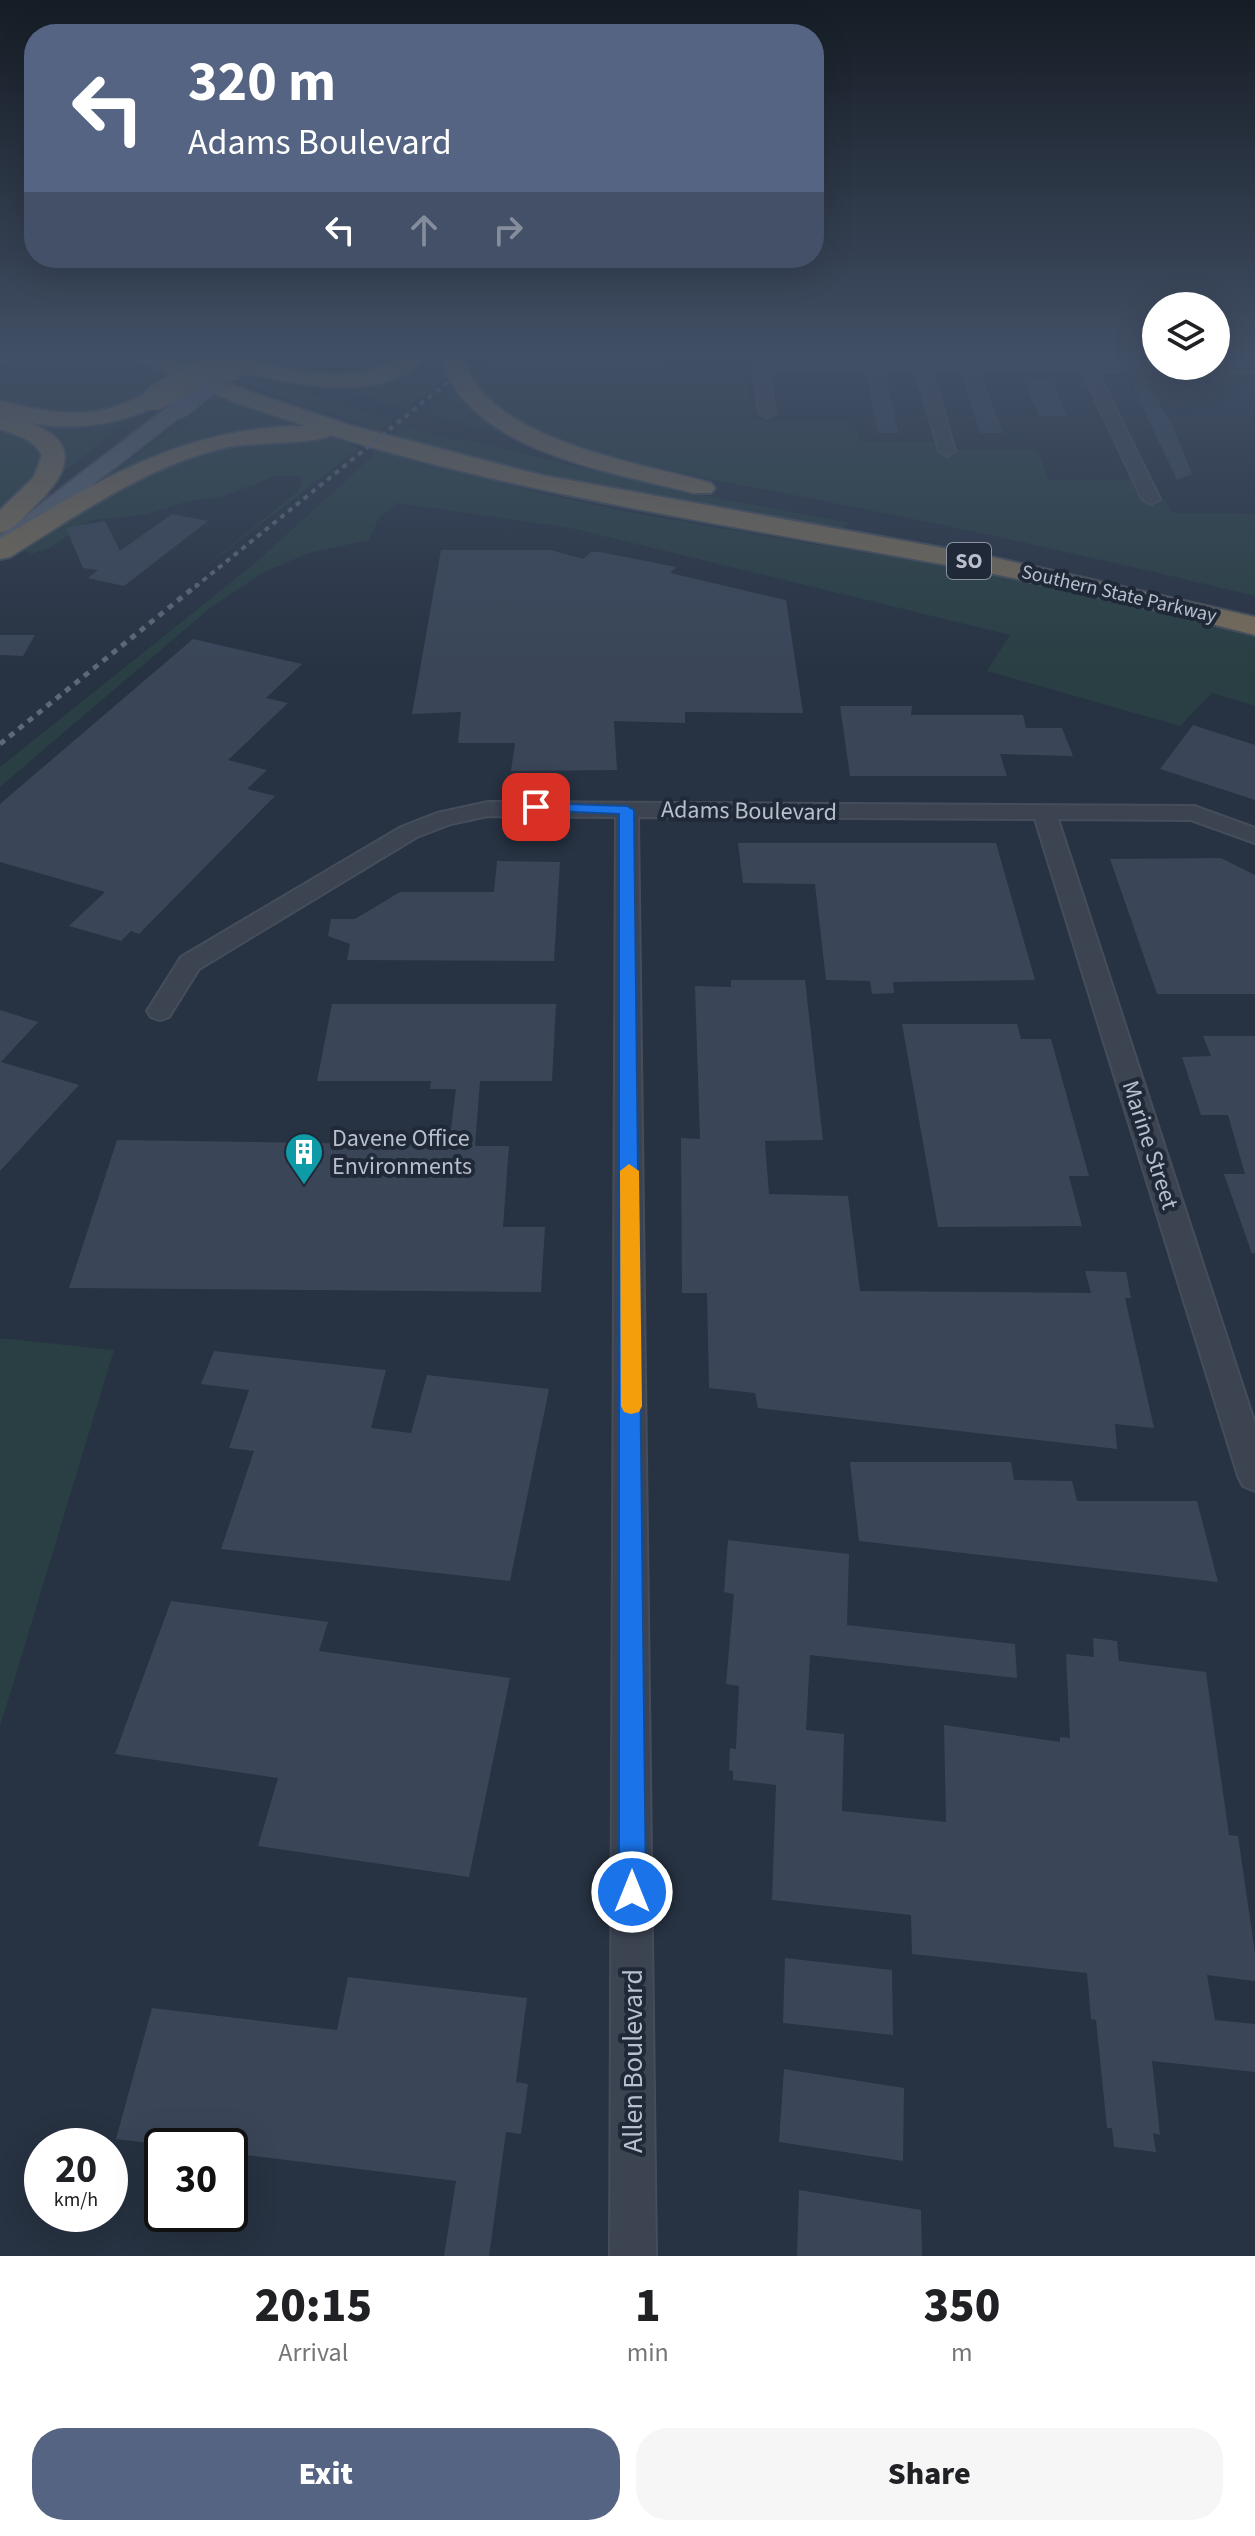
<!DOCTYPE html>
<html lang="en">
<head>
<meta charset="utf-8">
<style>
	body { margin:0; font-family:"Source Sans 3",sans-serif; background:#f6f6f6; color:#202124; height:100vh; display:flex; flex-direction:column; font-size:30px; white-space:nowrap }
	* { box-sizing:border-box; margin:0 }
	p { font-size:26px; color:#757577 }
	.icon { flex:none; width:44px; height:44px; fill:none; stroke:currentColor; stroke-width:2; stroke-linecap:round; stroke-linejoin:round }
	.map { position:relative; height:2256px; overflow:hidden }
	.side { display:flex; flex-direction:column; background:#fff; flex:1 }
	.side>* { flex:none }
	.hud { position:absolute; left:24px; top:24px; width:800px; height:244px; border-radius:32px; box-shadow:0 8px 32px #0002; background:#546482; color:#fff; overflow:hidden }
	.controls { position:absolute; left:1142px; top:292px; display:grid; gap:16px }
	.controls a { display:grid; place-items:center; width:88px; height:88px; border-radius:50%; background:#fff; box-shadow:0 8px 32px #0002; font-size:40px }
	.speed { position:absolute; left:24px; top:2128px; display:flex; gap:16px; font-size:40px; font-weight:700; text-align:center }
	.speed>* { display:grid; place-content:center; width:104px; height:104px; border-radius:50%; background:#fff; box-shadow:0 8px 32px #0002; line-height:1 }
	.speed small { font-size:20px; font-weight:400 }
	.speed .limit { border:4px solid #111; border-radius:12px; background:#fff; color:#111 }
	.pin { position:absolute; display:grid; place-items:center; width:68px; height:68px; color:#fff; margin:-34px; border-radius:16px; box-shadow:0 4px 12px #0006 }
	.me { position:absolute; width:88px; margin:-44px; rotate:0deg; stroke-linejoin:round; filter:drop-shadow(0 0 6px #0008) }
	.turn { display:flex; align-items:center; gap:28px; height:168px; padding:0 32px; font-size:36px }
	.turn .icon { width:104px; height:104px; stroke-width:2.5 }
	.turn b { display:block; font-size:56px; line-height:68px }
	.lanes { display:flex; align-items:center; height:76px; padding:0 32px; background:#0003; justify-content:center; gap:40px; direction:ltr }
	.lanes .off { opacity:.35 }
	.eta { display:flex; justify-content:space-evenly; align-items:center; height:136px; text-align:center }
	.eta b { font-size:48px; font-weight:800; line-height:56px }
	.cta { display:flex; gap:16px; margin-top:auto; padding:16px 32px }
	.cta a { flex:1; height:92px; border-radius:32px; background:#546482; color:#fff; font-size:32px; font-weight:800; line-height:92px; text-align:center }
	.cta a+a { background:#f6f6f6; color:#202124 }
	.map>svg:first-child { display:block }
</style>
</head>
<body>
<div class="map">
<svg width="1255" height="2256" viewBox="0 0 1255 2256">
	<rect width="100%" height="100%" fill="#273242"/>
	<g fill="#293f43">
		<polygon points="17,356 124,356 171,379 144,400 78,416 14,408 0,400 0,364"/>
		<polygon points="171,356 206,356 285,389 290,387 394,421 380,430 329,412 325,414"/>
		<path d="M261 356H410C366 387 305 375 258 359Z"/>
		<polygon points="423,356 445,356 453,373 406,410 320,382 353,381"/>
		<path d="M494 356H666V369L746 370 753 420 854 421 859 442H945L947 450H1038L1048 480H1137L1148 499H1164L1171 513 1255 514V596C1115 562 975 531 834 503 738 483 636 470 545 434 513 421 490 403 470 374Z"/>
		<polygon points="459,382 532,442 423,413"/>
		<polygon points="212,396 299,426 211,438 174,450 107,481 111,475 104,474 120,467 169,432"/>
		<polygon points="0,411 123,417 129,421 59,475 40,429 0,417"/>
		<polygon points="0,425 40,439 48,470 0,514"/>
		<polygon points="404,425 451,440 458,438 670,489 850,523 838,531 557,479 392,436"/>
		<polygon points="300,435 332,438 359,448 184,584 299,490 302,479 297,476 276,476 221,497 185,502 145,515 91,520 50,548 31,554 20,547 85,502 222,442"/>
		<polygon points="375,449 533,491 627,512 860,552 976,569 1255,632 1255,706 1212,693 1180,726 987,671 1010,635 571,528 397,503 379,518 369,540 309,553 264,572 210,608 0,787 0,767 254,564 372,457"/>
		<polygon points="0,1338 114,1350 0,1727"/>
	</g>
	<g fill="#3a4658">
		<polygon points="866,373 886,373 898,433 878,433"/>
		<polygon points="961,373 981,373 1003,433 980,433"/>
		<polygon points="1023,378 1053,379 1066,416 1039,416"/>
		<polygon points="1145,380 1172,424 1192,474 1177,480 1133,387"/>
		<polygon points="172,514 208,521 124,586 88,578 98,570 83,568 66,528 105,521 120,551"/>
		<polygon points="441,550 551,550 583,559 591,552 600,552 676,567 670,573 786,600 803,713 685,712 685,723 614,721 617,770 511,771 515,743 458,743 461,712 412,714"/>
		<polygon points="0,635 35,635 23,656 0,655"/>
		<polygon points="193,639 302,664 266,698 288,703 228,760 267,770 247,789 275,796 139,934 131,931 121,941 69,926 105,892 0,862 0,804"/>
		<polygon points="840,706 912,706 911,715 1023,715 1026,728 1062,728 1073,756 1000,754 1007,776 850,776"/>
		<polygon points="1193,725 1255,745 1255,800 1160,769"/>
		<polygon points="738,843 996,843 1035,980 893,982 894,993 872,994 870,981 826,980 815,884 743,883"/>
		<polygon points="1221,858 1255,875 1255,994 1157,994 1110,859"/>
		<polygon points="497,861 560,862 554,961 347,960 350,944 328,936 331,919 355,919 400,892 494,892"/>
		<polygon points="731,980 805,980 823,1140 765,1141 769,1194 848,1196 860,1291 1091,1293 1085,1271 1126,1272 1131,1298 1125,1298 1154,1428 1115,1424 1117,1449 758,1408 755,1393 709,1388 707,1293 682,1293 681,1138 700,1139 695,986 731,987"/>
		<polygon points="332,1004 556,1004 552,1081 480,1081 475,1146 509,1146 503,1227 545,1227 541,1292 69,1288 117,1140 449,1145 456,1089 430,1089 431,1081 317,1081"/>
		<polygon points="0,1010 38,1022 1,1062 79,1085 0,1171"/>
		<polygon points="902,1024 1017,1024 1021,1039 1051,1039 1089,1176 1069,1176 1082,1226 938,1227"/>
		<polygon points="1203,1036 1255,1036 1255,1253 1252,1254 1224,1174 1245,1174 1228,1115 1201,1115 1182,1057 1211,1056"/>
		<polygon points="214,1351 386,1370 371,1428 411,1433 427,1375 549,1389 510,1581 221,1549 254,1451 229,1448 249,1390 201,1384"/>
		<polygon points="850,1462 1011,1462 1014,1480 1072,1481 1077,1501 1197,1501 1218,1582 859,1541"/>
		<polygon points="728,1540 849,1554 847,1625 1015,1644 1017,1678 810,1655 806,1730 844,1734 842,1811 946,1822 944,1725 1060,1742 1060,1737 1070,1738 1066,1654 1094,1657 1093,1638 1117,1641 1119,1661 1206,1672 1229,1835 1238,1836 1255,1953 1255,1981 1207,1975 1215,2020 1255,2024 1255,2072 1152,2061 1160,2135 1153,2133 1156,2152 1114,2147 1112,2128 1107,2128 1096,2020 1091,2019 1087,1973 912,1954 911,1915 772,1900 776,1785 733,1780 733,1771 729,1770 730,1748 736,1749 739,1686 726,1684 734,1594 724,1592"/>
		<polygon points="171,1601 328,1622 319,1651 510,1678 469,1877 258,1846 278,1778 115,1754"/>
		<polygon points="785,1958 892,1970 893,2035 783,2023"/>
		<polygon points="348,1977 527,1998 516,2082 528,2084 521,2134 506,2132 489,2256 444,2256 456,2181 230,2153 230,2146 175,2146 116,2139 152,2008 337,2030"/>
		<polygon points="784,2069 904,2088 903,2161 779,2142"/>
		<polygon points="799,2190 921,2210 922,2256 797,2256"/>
	</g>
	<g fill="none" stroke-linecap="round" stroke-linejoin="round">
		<g stroke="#454d5b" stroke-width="4">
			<g id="minor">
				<polygon points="752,356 767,356 767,360 914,361 913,356 928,356 929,361 1077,362 1075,356 1090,356 1092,362 1156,362 1156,366 1255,362 1255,372 1097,371 1160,499 1151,504 1142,499 1082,371 932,370 955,451 947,456 939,451 916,370 769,370 775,413 767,418 759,413"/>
				<polygon points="488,802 1194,806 1255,828 1255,843 1191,820 1058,819 1255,1424 1255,1491 1243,1486 1238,1476 1035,819 638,817 656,2256 610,2256 616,817 488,816 451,824 417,837 199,969 169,1017 160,1020 151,1017 147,1011 181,957 401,827 437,813"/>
			</g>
		</g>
		<g stroke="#454d5b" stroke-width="4">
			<polygon id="major" points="179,402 186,404 189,408 186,412 8,551 0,553 0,535 172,404"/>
		</g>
		<g stroke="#464f5c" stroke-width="4">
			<g id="highway">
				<polygon points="0,356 17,356 0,366"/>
				<path d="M136 356H167L251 392 349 425 541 475 987 556 1255 617V635C1153 609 1051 584 947 565 740 527 532 497 330 435 322 444 248 442 228 447 148 465 79 514 10 557L0 559V539C96 481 189 425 306 426L234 402 139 361Z"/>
				<path d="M400 356H426C388 405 292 384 241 372L238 367 241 362 249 360C297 370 357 387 400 356Z"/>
				<path d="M439 356H462C467 367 471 380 479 389 530 447 639 463 711 483L715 488 711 493H693C620 474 515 458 463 399 452 387 445 371 439 356Z"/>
				<path d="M155 391 163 393 167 398 163 403C120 425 74 432 27 422 82 441 70 472 35 506 24 516 15 529 0 533V510L34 477 42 455C34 439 16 435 0 429V417L3 416H0V401C37 410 75 419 114 407 128 403 140 395 155 391Z"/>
			</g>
		</g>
		<use href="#minor" fill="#3c4452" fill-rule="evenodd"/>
		<use href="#major" fill="#5a6372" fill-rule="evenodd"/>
		<use href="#highway" fill="#786d59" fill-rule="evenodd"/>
		<polyline stroke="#5e6879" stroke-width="4" stroke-dasharray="5 5" stroke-linecap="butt" points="195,587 480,356"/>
		<polyline stroke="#5e6879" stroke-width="5" stroke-dasharray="6 6" stroke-linecap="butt" points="0,744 197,585"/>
		<g stroke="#454d5b" stroke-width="24" stroke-linecap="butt">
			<polyline id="major-bridge" points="179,408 244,356"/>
		</g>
		<g stroke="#464f5c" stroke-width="27" stroke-linecap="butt">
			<g id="highway-bridge">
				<polyline points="229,369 249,356"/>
				<polyline points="155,398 210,366"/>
			</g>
		</g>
		<use href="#major-bridge" stroke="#5a6372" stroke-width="22"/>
		<use href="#highway-bridge" stroke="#786d59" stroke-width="25"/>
	</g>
	<linearGradient id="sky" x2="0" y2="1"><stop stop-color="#151c24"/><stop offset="0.53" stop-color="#414f65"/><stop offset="1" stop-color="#414f65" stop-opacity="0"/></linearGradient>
	<rect width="1255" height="672" fill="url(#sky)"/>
	<polygon fill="#1a73e8" stroke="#114b97" stroke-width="2" points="536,803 627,806 634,810 646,1892 642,1901 632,1905 623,1901 619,1892 619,814 530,810 530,804"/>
	<polygon fill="#f59e0b" points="629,1164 639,1171 642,1406 639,1412 631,1414 624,1412 621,1406 620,1171"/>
	<defs>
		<g id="building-pin" transform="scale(2)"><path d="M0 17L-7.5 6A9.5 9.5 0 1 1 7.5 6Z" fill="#0f9aa8" stroke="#202937"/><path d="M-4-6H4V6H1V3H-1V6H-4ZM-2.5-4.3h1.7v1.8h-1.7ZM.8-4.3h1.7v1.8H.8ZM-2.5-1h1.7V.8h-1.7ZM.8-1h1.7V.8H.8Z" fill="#fff"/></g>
	</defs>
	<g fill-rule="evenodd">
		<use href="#building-pin" x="304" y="1152"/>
	</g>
	<g text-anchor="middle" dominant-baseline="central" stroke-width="8" stroke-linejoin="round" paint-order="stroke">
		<g font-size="20" fill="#b9bfcc" stroke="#202937">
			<text transform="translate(1119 594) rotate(13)">Southern State Parkway</text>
		</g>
		<rect fill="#202937" stroke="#8b929f" stroke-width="2" x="947" y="543" width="44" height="36" rx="6"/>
		<g font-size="22" font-weight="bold" fill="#b9bfcc">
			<text x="969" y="561">SO</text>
		</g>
		<g font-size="24" fill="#b9bfcc" stroke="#202937">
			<text transform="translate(749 811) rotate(1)">Adams Boulevard</text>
			<text transform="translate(1150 1145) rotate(72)">Marine Street</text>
		</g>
		<g font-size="24" fill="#b9bfcc" stroke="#202937" text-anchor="start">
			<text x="332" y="1138">Davene Office<tspan x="332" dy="28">Environments</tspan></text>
		</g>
		<g font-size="28" fill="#b9bfcc" stroke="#202937">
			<text transform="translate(633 2061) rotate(-90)">Allen Boulevard</text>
		</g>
	</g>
</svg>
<div class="controls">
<a><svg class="icon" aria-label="layers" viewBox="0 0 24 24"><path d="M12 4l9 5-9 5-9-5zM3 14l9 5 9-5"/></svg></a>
</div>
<div class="speed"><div>20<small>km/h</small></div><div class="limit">30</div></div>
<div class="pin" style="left:536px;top:807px;background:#d93025"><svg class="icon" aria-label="arrive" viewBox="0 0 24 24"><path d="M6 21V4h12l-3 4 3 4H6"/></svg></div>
<svg class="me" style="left:632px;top:1892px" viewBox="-20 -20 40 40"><circle r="17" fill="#1a73e8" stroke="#fff" stroke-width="3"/><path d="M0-11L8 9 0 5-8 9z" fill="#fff"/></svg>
<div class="hud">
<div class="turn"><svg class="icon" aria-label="left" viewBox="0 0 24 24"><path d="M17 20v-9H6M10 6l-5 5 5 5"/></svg><div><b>320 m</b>Adams Boulevard</div></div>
<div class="lanes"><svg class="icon" aria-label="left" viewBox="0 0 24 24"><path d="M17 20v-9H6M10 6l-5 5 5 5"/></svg><svg class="icon off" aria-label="ahead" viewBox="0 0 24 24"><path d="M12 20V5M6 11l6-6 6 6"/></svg><svg class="icon off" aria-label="right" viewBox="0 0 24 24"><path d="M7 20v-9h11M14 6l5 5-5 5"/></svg></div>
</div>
</div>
<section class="side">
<div class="eta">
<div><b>20:15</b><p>Arrival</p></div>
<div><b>1</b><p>min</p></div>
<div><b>350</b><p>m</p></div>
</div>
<div class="cta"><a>Exit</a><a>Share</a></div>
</section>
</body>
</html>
